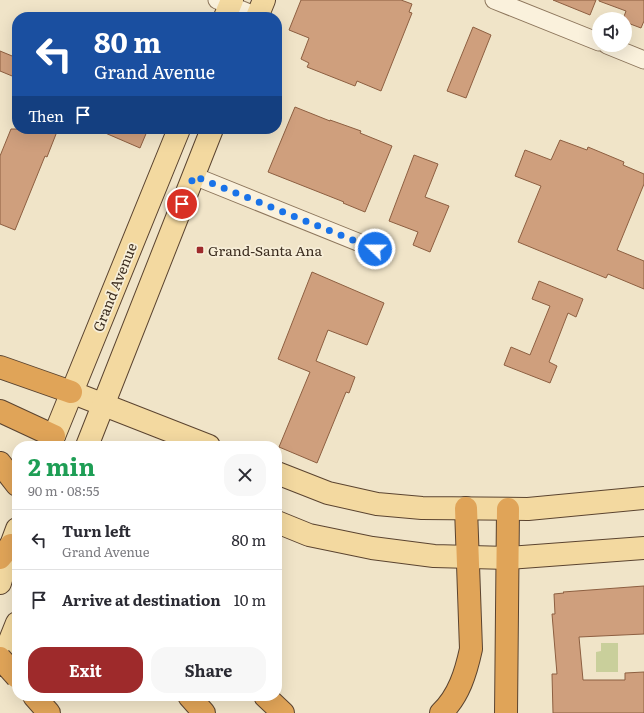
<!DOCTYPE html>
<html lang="en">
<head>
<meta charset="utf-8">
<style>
	body { margin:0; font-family:Literata,serif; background:#f7f7f7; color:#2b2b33; height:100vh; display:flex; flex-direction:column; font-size:15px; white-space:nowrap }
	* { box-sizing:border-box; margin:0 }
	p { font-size:13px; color:#7c7c81 }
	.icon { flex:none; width:22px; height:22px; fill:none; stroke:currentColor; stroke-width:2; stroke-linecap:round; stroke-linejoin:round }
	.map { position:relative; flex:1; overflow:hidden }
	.side { position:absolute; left:12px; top:441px; width:270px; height:260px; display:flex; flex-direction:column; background:#fff; border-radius:16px; box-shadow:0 4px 16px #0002 }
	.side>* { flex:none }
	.banner { position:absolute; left:12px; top:12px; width:270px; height:122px; border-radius:16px; box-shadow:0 4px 16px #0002; background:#1a4fa0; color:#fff; overflow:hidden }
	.buttons { position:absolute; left:592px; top:12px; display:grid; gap:8px }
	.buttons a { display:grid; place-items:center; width:40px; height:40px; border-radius:50%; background:#fff; box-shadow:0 4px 16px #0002; font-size:20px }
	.pin { position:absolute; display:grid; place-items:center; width:34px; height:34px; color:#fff; margin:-17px; border:2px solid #fff; border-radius:50%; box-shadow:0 1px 4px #0007 }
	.me { position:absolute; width:44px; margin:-22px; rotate:292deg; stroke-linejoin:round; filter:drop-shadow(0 0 3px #0008) }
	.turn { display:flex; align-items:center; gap:14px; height:84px; padding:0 16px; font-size:18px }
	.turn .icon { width:52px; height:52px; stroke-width:2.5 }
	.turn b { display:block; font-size:28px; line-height:34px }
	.then { display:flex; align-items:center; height:38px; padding:0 16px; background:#0003; gap:8px; font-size:15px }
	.round { display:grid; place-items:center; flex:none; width:42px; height:42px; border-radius:16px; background:#f7f7f7 }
	.head { display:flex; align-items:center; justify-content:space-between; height:68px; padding:0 16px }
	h1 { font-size:24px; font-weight:700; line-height:30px; color:#1e9e55 }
	.button { display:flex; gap:8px; margin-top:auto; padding:8px 16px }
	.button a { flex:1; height:46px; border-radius:16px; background:#9e2a2b; color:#fff; font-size:16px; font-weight:700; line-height:46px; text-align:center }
	.button a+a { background:#f7f7f7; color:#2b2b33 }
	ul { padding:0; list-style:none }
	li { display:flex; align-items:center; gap:12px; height:60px; padding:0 16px; border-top:1px solid #e1e1e2 }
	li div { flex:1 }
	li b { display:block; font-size:15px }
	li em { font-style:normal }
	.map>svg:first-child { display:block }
</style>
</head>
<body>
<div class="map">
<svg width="644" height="713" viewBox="0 0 644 713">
	<rect width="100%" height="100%" fill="#f0e4c8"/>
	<polygon fill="#c9cf9b" points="601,643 618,643 618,672 596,672 596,652 601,651"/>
	<g fill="#cf9f7d" stroke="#8d5f41">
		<polygon points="301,0 401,0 412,4 409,12 412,13 381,91 357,81 355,86 307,67 309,63 301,59 309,38 289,30"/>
		<polygon points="553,0 596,0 590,15"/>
		<polygon points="599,0 644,0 644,21 641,28 625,22 625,19 623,19 626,11 599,1"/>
		<polygon points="473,27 491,35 466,98 447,91"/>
		<polygon points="0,51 17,58 17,78 0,71"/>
		<polygon points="295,107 330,121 330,120 361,131 360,133 392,146 365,212 343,203 344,202 268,172"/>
		<polygon points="11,129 58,129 47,157 45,156 15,230 0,224 0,156"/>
		<polygon points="96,129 148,129 140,148"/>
		<polygon points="560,140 587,150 588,147 624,162 623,165 644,174 644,184 617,250 644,261 644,289 608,274 606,278 518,242 541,186 515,176 525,150 551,160"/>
		<polygon points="414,155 438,164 425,197 449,206 430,252 413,245 418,232 389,221"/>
		<polygon points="312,272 384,303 367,345 328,330 316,361 355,377 349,393 346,392 317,463 279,447 310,372 278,359"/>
		<polygon points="539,281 583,299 576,317 568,313 549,362 557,366 550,383 504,365 511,347 530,355 550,306 532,299"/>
		<polygon points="644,586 644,634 579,637 583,680 625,680 625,673 644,672 644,713 553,713 552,674 557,674 552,614 555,614 554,594 564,593 563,592"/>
	</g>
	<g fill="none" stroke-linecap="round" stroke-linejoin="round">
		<g stroke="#8d765c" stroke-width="19">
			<g id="minor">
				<polyline points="217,0 257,16"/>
				<polyline points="494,0 599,42"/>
				<polyline points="607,45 644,60"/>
				<polyline points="194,176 375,249"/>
			</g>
		</g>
		<g stroke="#5b4430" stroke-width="24">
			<g id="major">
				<polyline points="225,17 232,0"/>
				<polyline points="257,17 264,0"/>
				<polyline points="71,392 209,446"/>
				<polyline points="50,446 179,129"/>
				<polyline points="87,446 212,129"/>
				<polyline points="277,473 328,493 377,504 422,508 528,509 644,498"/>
				<polyline points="277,522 309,535 372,548 434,556 508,558 644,548"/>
				<polyline points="0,583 11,545 17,529"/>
				<polyline points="0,665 17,623"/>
			</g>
		</g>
		<g stroke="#5b4430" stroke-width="24">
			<g id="highway">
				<polyline points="0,367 71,392"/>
				<polyline points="0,411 54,436"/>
				<polyline points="0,463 17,485"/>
				<polyline points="0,558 11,545"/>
				<polyline points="34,696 49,713"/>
				<polyline points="189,696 204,713"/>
				<polyline points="265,696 283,713"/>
				<path d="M441 713C459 696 466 672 471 649L466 508"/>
				<polyline points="506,713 508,509"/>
			</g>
		</g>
		<use href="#minor" stroke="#faf1dc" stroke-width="17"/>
		<use href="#major" stroke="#f3d9a0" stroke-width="22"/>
		<use href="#highway" stroke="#e0a458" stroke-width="22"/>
		<g stroke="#5b4430" stroke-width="24" stroke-linecap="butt">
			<polyline id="highway-bridge" points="0,658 17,677"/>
		</g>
		<use href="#highway-bridge" stroke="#e0a458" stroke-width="22"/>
	</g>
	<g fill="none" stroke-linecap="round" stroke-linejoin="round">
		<polyline stroke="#1a73e8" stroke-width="7" stroke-dasharray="0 12.6" points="182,204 194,176 375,249"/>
	</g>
	<rect fill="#9e2a2b" stroke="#f7eed8" stroke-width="1.5" x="196" y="246" width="8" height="8" rx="2"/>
	<g text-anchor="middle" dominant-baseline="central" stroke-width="3.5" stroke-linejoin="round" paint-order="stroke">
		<g font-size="14" fill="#3d2e20" stroke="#f7eed8" text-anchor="start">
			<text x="208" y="250">Grand-Santa Ana</text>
		</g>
		<g font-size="14" fill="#3d2e20" stroke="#f7eed8">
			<text transform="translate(114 287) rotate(-68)">Grand Avenue</text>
		</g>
	</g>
</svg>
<div class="buttons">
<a><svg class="icon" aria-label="sound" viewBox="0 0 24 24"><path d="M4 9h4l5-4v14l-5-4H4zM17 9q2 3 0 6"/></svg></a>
</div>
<div class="pin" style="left:182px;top:204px;background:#d93025"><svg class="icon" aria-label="arrive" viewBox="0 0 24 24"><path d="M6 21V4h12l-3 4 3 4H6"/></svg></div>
<svg class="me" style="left:375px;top:249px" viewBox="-20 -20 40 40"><circle r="17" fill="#1a73e8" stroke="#fff" stroke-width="3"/><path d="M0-11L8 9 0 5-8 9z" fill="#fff"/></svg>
<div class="banner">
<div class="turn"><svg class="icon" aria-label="left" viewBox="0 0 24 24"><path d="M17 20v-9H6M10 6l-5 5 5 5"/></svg><div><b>80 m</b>Grand Avenue</div></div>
<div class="then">Then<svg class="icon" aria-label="arrive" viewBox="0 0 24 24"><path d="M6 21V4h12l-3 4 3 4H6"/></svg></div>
</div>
<section class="side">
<div class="head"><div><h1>2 min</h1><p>90 m · 08:55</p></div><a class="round"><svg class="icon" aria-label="close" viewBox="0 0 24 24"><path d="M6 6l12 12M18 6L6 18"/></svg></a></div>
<ul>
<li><svg class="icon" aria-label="left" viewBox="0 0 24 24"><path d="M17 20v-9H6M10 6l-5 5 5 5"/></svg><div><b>Turn left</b><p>Grand Avenue</p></div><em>80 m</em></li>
<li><svg class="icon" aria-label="arrive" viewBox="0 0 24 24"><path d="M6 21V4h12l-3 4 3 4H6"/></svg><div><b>Arrive at destination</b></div><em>10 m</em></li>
</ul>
<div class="button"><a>Exit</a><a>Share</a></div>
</section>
</div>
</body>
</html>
